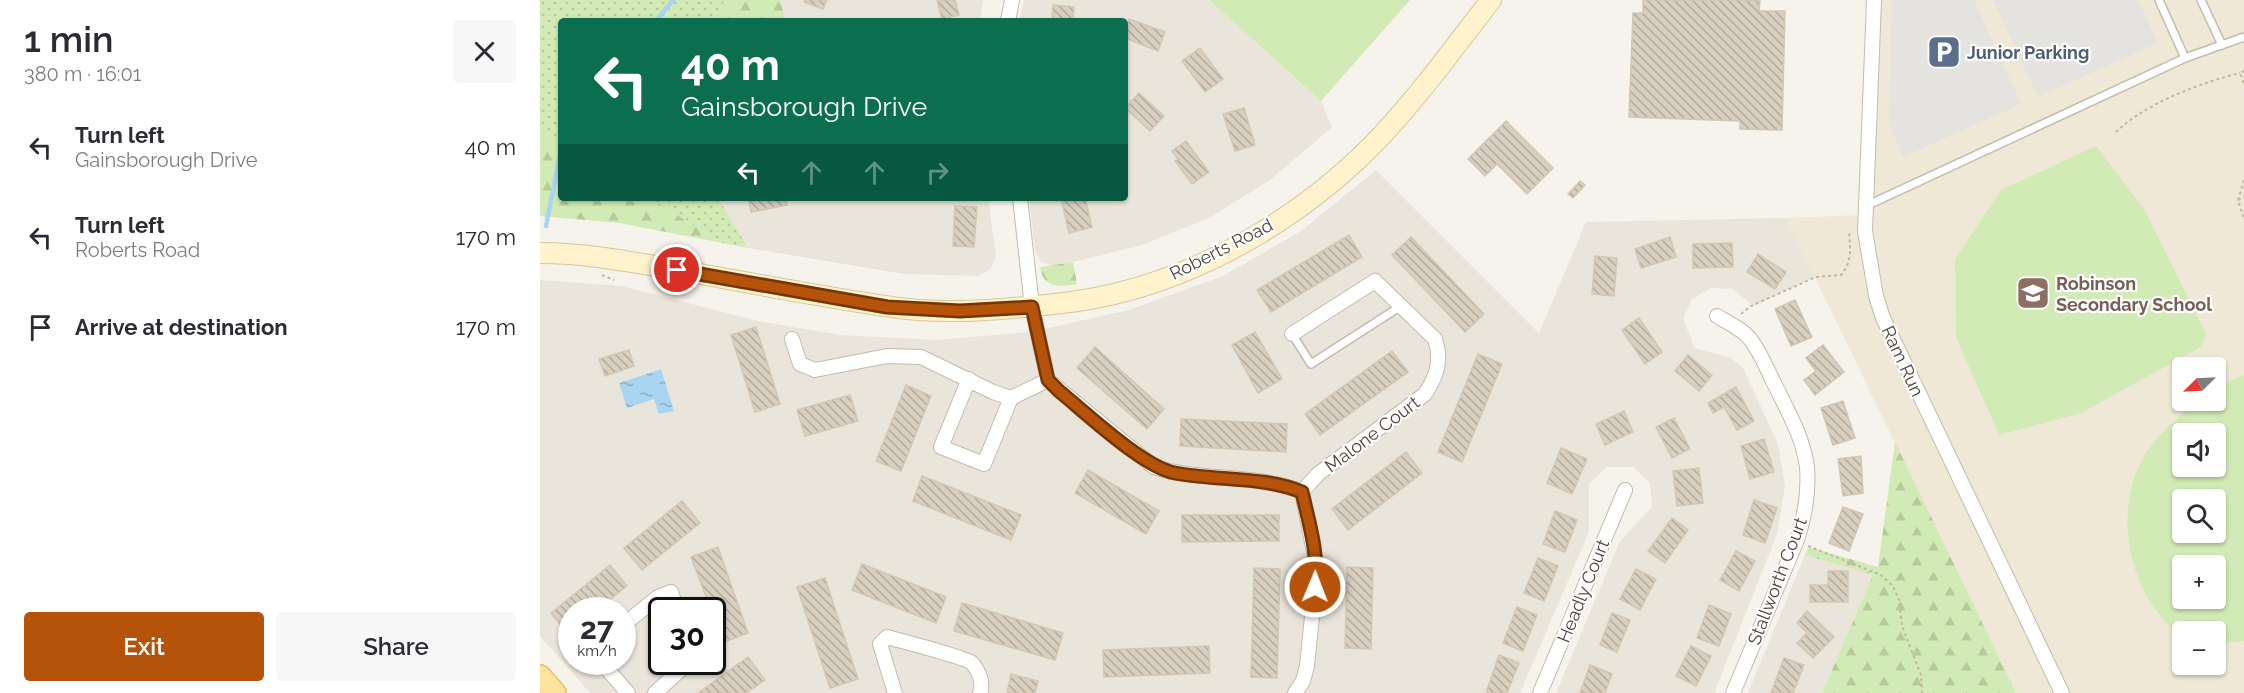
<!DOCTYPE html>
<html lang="en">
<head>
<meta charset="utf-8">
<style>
	body { margin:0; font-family:Raleway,sans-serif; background:#f7f7f7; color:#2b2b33; height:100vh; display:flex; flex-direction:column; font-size:22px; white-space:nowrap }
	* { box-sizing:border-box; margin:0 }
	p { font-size:20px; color:#7c7c81 }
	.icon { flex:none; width:33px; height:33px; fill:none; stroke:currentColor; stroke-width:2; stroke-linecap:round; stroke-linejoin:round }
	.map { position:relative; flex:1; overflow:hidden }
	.panel { display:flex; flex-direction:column; background:#fff; width:540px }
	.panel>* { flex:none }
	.guide { position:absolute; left:18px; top:18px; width:570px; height:183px; border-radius:6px; box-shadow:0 2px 4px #0004; background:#0b6e4f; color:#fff; overflow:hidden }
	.needle { width:39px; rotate:246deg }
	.buttons { position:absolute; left:1632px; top:357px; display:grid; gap:12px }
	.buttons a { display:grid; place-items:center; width:54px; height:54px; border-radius:6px; background:#fff; box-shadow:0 2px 4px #0004; font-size:30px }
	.speed { position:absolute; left:18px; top:597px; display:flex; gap:12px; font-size:30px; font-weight:700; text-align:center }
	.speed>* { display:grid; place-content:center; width:78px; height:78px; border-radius:50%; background:#fff; box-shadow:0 2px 4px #0004; line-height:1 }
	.speed small { font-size:15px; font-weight:400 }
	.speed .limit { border:3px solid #111; border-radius:9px; background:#fff; color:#111 }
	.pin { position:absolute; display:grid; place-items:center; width:51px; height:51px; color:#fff; margin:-26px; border:3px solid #fff; border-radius:50%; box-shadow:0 2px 6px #0007 }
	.me { position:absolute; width:66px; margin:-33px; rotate:1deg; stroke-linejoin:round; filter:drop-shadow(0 0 4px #0008) }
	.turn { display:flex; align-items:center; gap:21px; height:126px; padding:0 24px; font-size:27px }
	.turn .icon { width:78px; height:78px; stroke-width:2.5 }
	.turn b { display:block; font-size:42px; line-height:51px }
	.lanes { display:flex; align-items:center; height:57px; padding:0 24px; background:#0003; justify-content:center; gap:30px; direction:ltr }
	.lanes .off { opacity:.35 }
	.round { display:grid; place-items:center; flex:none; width:63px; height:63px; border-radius:6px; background:#f7f7f7 }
	.headline { display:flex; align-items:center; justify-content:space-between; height:102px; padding:0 24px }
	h1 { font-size:36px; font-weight:600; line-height:45px }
	.primary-button { display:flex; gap:12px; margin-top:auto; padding:12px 24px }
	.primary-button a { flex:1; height:69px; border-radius:6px; background:#b45309; color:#fff; font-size:24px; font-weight:600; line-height:69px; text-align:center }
	.primary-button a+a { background:#f7f7f7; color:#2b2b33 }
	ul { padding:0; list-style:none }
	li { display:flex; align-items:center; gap:18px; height:90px; padding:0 24px }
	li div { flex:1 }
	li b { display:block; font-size:22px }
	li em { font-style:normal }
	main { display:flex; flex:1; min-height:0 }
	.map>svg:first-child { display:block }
</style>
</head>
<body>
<main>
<section class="panel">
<div class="headline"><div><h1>1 min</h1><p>380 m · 16:01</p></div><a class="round"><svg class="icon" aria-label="close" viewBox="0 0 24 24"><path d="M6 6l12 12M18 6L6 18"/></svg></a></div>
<ul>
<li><svg class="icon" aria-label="left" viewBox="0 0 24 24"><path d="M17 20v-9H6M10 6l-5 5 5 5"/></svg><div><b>Turn left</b><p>Gainsborough Drive</p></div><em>40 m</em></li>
<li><svg class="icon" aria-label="left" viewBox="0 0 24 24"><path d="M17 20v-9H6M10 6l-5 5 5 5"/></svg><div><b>Turn left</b><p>Roberts Road</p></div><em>170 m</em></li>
<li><svg class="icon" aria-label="arrive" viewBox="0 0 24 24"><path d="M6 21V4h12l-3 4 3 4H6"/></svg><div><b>Arrive at destination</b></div><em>170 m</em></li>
</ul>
<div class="primary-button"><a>Exit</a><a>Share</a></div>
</section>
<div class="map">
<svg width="1704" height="693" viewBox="0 0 1704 693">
	<defs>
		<pattern id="forest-firs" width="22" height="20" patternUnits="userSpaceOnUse" patternTransform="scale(1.5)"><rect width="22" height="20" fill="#d2eab5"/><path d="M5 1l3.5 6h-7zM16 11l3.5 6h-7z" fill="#b6ca9c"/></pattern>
		<pattern id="park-dots" width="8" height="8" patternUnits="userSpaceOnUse" patternTransform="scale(1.5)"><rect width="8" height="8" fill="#d2eab5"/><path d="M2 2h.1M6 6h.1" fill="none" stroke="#b6ca9c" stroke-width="1.8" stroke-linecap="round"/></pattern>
		<pattern id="water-ripples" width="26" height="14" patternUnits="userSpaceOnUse" patternTransform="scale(1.5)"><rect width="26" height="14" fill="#a9d4f2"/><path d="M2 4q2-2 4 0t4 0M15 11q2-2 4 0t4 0" fill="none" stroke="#8caec5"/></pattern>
		<pattern id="building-back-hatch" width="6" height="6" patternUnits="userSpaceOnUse" patternTransform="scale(1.5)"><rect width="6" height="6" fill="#d8cfc1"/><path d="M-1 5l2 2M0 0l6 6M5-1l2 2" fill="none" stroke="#b1aa9e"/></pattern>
	</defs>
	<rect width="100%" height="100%" fill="#f6f3ec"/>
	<g fill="#eae5da" fill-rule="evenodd">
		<polygon points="241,0 443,0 440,21 245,21"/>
		<polygon points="484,0 669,0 781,101 792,127 730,180 671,217 605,244 533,262 513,265 501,262 495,251 489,198 585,198 585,21 479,21"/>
		<path d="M836 170 999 333 1046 222 1246 218 1275 277 1213 306 1193 289 1171 288 1152 299 1143 319 1155 348 1191 358 1203 368 1238 444 1245 486 1237 534 1174 693H1016L1080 541 1112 507 1110 483 1093 467H1066L1049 484V532L980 693H50L0 636V280L82 286 218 321 301 335 396 340 490 332 589 310 683 276 761 231ZM32 610H82V662H32ZM122 610H172V662H122Z"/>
		<polygon points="178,198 448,198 456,256 451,269 438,276 364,274 208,248"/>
		<polygon points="1265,555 1333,575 1282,693 1208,693"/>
	</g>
	<path fill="#efe8d6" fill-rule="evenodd" d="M1330 0H1704V693H1476L1246 218 1321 215ZM1642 368H1676V400H1642ZM1642 434H1676V466H1642ZM1642 500H1676V532H1642ZM1642 566H1676V598H1642ZM1642 632H1676V664H1642Z"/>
	<g fill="url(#forest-firs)">
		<polygon points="185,0 241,0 245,21 174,21"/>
		<polygon points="0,130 21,143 21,198 110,198 183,243 79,223 0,216"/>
		<path d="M533 262 537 284C520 287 503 289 500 267Z"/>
		<polygon points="1355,442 1476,693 1282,693 1333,575 1265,555 1269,547 1338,567"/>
	</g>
	<g fill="url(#park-dots)">
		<polygon points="0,0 185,0 174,21 21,21 21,143 0,130"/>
		<polygon points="110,198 178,198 208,248 183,243"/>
	</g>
	<g fill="#d2eab5" fill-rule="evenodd">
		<polygon points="669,0 870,0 781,101"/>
		<polygon points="1556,146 1604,209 1666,334 1661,347 1541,413 1459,435 1416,337 1415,259 1461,190"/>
		<path d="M1704 374V641L1676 644V632H1642V637C1587 595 1568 504 1611 446 1624 429 1641 415 1657 401L1676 400V389ZM1642 434H1676V466H1642ZM1642 500H1676V532H1642ZM1642 566H1676V598H1642Z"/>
	</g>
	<g fill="#e5e3e0">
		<polygon points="1352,0 1434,0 1481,104 1363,157 1349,123"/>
		<polygon points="1453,0 1598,0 1618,43 1498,97"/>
	</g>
	<polygon fill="url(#water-ripples)" points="121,369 134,411 119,414 114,399 87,408 79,383"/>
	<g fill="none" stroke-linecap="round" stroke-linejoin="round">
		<g stroke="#a9d4f2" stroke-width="4.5">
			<polyline points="116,21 133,0"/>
			<polyline points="6,226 21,149"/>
		</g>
	</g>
	<g fill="url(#building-back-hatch)" stroke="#d3c7b4" stroke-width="1.5">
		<polygon points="265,0 287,0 283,9 264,2"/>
		<polygon points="397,0 415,0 419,15 402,19"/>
		<polygon points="1103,0 1220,0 1219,11 1245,11 1242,130 1200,129 1200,121 1089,117 1093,13 1103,13"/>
		<polygon points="513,5 534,7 533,21 512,21"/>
		<polygon points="589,19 625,32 618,51 585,38 585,30"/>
		<polygon points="660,48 683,79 665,92 642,61"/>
		<polygon points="599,93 624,116 610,131 585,108"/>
		<polygon points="704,108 715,145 695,151 683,114"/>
		<polygon points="966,121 1013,168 987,194 957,164 945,176 928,159"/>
		<polygon points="646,141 669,172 652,184 635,161 638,159 632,151"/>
		<polygon points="1040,181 1045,185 1033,198 1028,194"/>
		<polygon points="208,198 246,198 247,205 211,212"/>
		<polygon points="521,198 545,198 552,227 529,233"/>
		<polygon points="415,206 437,207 434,247 413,246"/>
		<polygon points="809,235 822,257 731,312 717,290"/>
		<polygon points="871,237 944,314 925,332 852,255"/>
		<polygon points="1130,237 1136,257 1101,268 1095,249"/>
		<polygon points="1192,243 1193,267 1153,268 1153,244"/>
		<polygon points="1218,254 1246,272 1235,289 1207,272"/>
		<polygon points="1055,256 1077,258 1074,296 1052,294"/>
		<polygon points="1255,300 1272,337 1251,346 1235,309"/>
		<polygon points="1099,318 1122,352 1105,364 1082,330"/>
		<polygon points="216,327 240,404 215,412 191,335"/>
		<polygon points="715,332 742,379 718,393 692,345"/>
		<polygon points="1283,345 1304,372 1275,395 1264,380 1276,371 1266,358"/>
		<polygon points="555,347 624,409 607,429 537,368"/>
		<polygon points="89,350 94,366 65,376 59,359"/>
		<polygon points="852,351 868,372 780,435 765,414"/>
		<polygon points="938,354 962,364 922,462 898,452"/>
		<polygon points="1148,355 1172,375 1159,391 1135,371"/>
		<polygon points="366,385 391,396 361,471 336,461"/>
		<polygon points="1196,387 1214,421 1197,430 1184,407 1173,413 1168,403"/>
		<polygon points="310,395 318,421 265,436 257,410"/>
		<polygon points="1303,401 1315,438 1293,445 1281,408"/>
		<polygon points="1084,411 1093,432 1065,445 1056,424"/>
		<polygon points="1134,418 1150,449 1132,458 1116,427"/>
		<polygon points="641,419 747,424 746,452 640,446"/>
		<polygon points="1224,439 1234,472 1210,479 1201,446"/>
		<polygon points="1021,448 1047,459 1032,494 1007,483"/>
		<polygon points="866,452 882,473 808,530 792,509"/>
		<polygon points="1321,456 1323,493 1303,496 1298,459"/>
		<polygon points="1159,468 1163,503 1137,506 1133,471"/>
		<polygon points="548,470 619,511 606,534 535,493"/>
		<polygon points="382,476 481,515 471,540 373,501"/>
		<polygon points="1214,500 1237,508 1225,543 1203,535"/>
		<polygon points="142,501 160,523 102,570 84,548"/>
		<polygon points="1303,507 1323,514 1309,551 1289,543"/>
		<polygon points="1015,511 1037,520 1025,552 1003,544"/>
		<polygon points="642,515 739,515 739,541 642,542"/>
		<polygon points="1132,518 1148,530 1125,563 1108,551"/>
		<polygon points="178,547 208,633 182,643 172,610 171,610 151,557"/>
		<polygon points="1196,551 1215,561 1199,591 1180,580"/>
		<polygon points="998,558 1018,566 1004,601 984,593"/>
		<polygon points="322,564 406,597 396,623 312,590"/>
		<polygon points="70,565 87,586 57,610 32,610 32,631 28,634 11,613"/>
		<polygon points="807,567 833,568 831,649 805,648"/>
		<polygon points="714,568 740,569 737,678 711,677"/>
		<polygon points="1096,569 1116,579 1100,610 1080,599"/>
		<polygon points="1288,571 1308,571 1308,602 1270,602 1270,585 1288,585"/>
		<polygon points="285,578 318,679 290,688 257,587"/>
		<polygon points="422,603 523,633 515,660 414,631"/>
		<polygon points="1169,605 1191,614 1179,646 1157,638"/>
		<polygon points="977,607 997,615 983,651 963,643"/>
		<polygon points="1267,611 1294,637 1273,658 1257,643 1267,633 1257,623"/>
		<polygon points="1072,613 1090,620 1077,652 1060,645"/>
		<polygon points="669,646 670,673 564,677 563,650"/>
		<polygon points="1151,646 1171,656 1156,686 1136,676"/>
		<polygon points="959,655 979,663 967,693 946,693"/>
		<polygon points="208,657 225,680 206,693 158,693"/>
		<polygon points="1244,658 1264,665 1253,693 1231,693"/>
		<polygon points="1050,665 1072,674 1065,693 1040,693"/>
		<polygon points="471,674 498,681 495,693 467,693"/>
	</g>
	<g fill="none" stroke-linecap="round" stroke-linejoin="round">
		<g stroke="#c2bbae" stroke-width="10">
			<g id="lane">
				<polyline points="1619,0 1645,58"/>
				<polyline points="1661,0 1682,45"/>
				<polyline points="1326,206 1645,58 1704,37"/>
				<polyline points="752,334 771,364 861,306"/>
			</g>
		</g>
		<g stroke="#c2bbae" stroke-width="16">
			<g id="street">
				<polyline points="1334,0 1325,231 1336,296 1343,318 1522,693"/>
				<polyline points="468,21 472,0"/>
				<path d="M480 198 492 307 508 380 614 467C662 482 715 473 762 492L777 567 767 666 763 681 755 693"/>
				<path d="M1177 316C1188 323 1203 329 1211 340 1220 352 1226 367 1233 381 1246 408 1263 436 1267 467 1269 492 1265 516 1257 540L1193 693"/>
				<path d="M752 334 835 281 895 339C902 360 897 376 885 394L778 474 762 492"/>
				<polyline points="252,339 260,364 275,370 347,356 381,357 453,392 471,398 508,380"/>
				<polyline points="429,379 401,447 444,464 471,398"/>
				<polyline points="82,626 118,597 131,592 137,610"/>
				<polyline points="61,662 88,693"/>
				<polyline points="115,693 149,662"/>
				<path d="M355 693 340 644 347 637C361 641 425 657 432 663 439 671 444 683 440 693"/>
				<polyline points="1000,693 1085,490"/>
			</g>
		</g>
		<g stroke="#d6c79b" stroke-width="22">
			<path id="secondary" d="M0 253C48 253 97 263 144 271 211 283 277 296 345 306 387 313 431 312 473 308 507 305 541 302 574 294 675 270 773 209 843 134 882 92 916 45 951 0"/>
		</g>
		<g stroke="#e6c16a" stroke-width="24">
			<polyline id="primary" points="0,676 15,693"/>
		</g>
		<g stroke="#c4b79f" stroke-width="2" stroke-dasharray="3 3" stroke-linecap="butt">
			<polyline points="1704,71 1700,73 1704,84"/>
			<path d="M1576 132C1606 103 1660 83 1700 73"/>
			<polyline points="1704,180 1698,200 1704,219"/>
			<polyline points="1698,200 1704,197"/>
			<polyline points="62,275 74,280"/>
			<path d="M1201 314 1211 306 1276 277 1301 275C1313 261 1310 248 1309 230"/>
			<polyline points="1268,546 1341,575 1353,586 1359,600 1362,626 1381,675 1382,693"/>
		</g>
		<use href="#lane" stroke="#fff" stroke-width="7"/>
		<use href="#street" stroke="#fff" stroke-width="14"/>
		<use href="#secondary" stroke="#fff3cd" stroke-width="20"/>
		<use href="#primary" stroke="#ffe39c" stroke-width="21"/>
	</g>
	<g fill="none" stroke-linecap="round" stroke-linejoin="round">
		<g stroke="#753606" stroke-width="15">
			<path id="route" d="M137 270 347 307 420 311 492 307 508 380 519 391C546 413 603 467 635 473 677 481 722 476 762 492 769 523 779 554 775 587"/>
		</g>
		<use href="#route" stroke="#b45309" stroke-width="10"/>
	</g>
	<defs>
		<g id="parking-square" transform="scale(1.725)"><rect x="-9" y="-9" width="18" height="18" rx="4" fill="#5c6f8a" stroke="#fff"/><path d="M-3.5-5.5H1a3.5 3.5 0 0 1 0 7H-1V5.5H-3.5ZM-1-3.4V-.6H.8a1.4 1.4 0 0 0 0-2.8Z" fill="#fff"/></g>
		<g id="school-square" transform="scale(1.725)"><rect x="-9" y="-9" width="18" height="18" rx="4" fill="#8d6e63" stroke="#fff"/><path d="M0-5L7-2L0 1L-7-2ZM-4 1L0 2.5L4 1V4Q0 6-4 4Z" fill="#fff"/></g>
	</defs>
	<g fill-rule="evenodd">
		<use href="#parking-square" x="1404" y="52"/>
		<use href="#school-square" x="1493" y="293"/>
	</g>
	<g text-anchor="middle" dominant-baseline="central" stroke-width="4.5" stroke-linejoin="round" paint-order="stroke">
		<g font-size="18" font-weight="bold" fill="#4e5e75" stroke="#fff" text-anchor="start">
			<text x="1427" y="52">Junior Parking</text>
		</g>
		<g font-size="18" fill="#4b4439" stroke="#fff">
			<text transform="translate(681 249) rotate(-27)">Roberts Road</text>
			<text transform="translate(1363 361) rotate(65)">Ram Run</text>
			<text transform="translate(832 434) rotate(-37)">Malone Court</text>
			<text transform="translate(1237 581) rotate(-69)">Stallworth Court</text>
			<text transform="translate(1043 591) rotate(-68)">Headly Court</text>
		</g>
		<g font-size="18" font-weight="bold" fill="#785e54" stroke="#fff" text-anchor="start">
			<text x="1516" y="283">Robinson<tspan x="1516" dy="21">Secondary School</tspan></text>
		</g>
	</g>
</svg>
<div class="buttons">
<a><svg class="needle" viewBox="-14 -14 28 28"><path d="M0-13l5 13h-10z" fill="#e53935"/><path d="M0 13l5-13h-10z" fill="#7c7c81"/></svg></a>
<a><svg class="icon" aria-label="sound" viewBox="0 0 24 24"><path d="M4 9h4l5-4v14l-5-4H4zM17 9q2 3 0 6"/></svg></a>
<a><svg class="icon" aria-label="search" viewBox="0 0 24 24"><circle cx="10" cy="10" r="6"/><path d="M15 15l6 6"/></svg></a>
<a>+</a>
<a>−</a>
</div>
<div class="speed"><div>27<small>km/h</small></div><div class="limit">30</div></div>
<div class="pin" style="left:137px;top:270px;background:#d93025"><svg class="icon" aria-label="arrive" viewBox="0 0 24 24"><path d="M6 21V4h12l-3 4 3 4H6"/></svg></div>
<svg class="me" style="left:775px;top:587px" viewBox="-20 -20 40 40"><circle r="17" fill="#b45309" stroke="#fff" stroke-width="3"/><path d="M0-11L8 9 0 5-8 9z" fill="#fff"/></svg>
<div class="guide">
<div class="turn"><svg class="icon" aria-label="left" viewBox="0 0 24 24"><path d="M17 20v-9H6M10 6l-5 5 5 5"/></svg><div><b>40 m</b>Gainsborough Drive</div></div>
<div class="lanes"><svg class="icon" aria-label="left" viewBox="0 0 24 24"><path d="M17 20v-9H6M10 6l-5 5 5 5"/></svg><svg class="icon off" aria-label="ahead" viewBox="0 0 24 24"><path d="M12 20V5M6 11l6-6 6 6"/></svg><svg class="icon off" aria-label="ahead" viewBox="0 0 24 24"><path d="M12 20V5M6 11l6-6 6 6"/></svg><svg class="icon off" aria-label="right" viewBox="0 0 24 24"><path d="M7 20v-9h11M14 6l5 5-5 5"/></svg></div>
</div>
</div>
</main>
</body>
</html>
